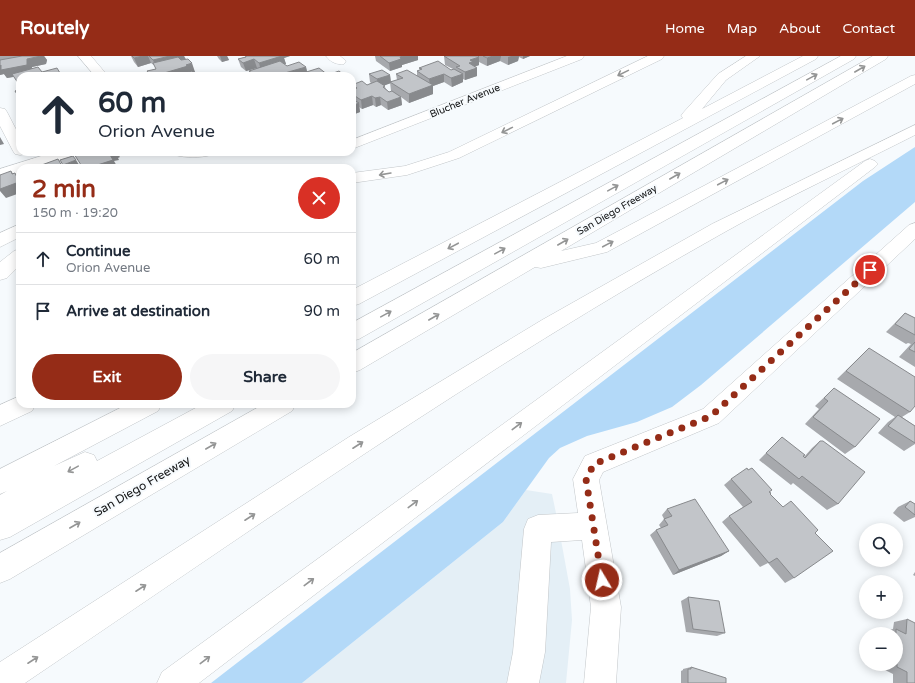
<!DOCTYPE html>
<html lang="en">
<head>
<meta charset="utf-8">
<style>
	body { margin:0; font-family:"Varela Round",sans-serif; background:#f6f6f7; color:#1f2937; height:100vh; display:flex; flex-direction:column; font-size:15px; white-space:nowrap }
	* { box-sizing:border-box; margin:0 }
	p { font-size:13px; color:#747a83 }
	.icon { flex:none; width:22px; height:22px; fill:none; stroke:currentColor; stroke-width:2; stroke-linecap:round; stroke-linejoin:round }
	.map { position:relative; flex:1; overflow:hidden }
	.side { position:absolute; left:16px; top:108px; width:340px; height:244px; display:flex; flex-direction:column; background:#fff; border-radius:12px; box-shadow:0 2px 10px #0003 }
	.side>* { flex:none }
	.banner { position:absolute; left:16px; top:16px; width:340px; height:84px; border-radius:12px; box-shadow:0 2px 10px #0003; background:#fff; color:#1f2937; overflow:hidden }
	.fabs { position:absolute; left:859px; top:467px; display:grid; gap:8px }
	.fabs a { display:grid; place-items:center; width:44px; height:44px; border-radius:50%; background:#fff; box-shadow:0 2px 10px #0003; font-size:20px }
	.pin { position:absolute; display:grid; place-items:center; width:34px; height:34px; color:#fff; margin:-17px; border:2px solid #fff; border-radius:50%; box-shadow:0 1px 4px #0007 }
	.me { position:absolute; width:44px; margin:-22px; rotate:351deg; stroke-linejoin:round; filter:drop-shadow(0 0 3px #0008) }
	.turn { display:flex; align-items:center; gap:14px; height:84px; padding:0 16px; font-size:18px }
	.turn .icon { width:52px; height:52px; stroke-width:2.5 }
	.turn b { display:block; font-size:28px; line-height:34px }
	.round { display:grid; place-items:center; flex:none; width:42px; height:42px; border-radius:21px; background:#f6f6f7 }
	.summary { display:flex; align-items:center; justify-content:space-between; height:68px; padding:0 16px }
	h1 { font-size:24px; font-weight:800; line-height:30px; color:#952c17 }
	.button { display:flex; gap:8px; margin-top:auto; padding:8px 16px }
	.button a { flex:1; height:46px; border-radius:24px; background:#952c17; color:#fff; font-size:16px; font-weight:800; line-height:46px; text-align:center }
	.button a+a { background:#f6f6f7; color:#1f2937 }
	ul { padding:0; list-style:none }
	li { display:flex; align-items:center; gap:12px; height:52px; padding:0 16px; border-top:1px solid #e0e1e3 }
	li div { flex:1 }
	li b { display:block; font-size:15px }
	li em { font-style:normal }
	header { display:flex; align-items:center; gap:24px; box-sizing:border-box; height:56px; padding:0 20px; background:#952c17; color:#fff }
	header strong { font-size:19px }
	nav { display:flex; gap:22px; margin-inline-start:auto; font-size:14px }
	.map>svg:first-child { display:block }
</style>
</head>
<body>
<header>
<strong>Routely</strong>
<nav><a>Home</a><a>Map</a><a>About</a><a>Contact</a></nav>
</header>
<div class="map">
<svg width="915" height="627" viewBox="0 0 915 627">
	<rect width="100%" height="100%" fill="#f6fafd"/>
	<polygon fill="#e4eff6" points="526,434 552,438 557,462 570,533 572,564 566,627 302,627 503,466"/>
	<polygon fill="#b3d9f8" points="915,91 915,146 701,329 672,351 637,366 587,380 560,392 549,402 503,466 302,627 211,627 863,125"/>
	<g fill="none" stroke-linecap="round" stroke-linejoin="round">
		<g stroke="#c2c6c9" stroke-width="1">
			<g id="minor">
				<polygon points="78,0 91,0 108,20 95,20"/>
				<path d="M326 0H340L346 5 344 8C337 9 330 6 326 0Z"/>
				<polygon points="567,0 584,0 582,3 352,93 352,84"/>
				<polygon points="0,52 5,53 7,56 20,81 20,96 27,96 25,98 20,99 15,98 13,95 0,70"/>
				<polygon points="54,96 78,96 75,99 35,112 20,112 20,117 0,123 0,113"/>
				<path d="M172 96H214L211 99C200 102 186 102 175 99Z"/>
				<polygon points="915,167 915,183 719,367 603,416 599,424 621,551 616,627 584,627 591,551 582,484 551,486 545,596 539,627 507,627 513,596 524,473 528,463 538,459 578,457 573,423 585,400 703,353 909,169"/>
			</g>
		</g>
		<g stroke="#c2c6c9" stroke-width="1">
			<g id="highway">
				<polygon points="648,0 664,0 662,3 459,102 407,119 352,127 352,117 405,110 449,96"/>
				<polygon points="746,0 760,0 726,24 702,53 803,0 818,0 816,3 359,248 352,250 352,234 683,62 681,60 683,57 718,18"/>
				<polygon points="841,0 856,0 854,3 359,283 352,285 352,267"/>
				<polygon points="873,0 888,0 886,3 561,195 596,187 911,20 915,19 915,28 607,196 541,212 535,211 360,314 352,317 352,297"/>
				<path d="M915 69V79C852 111 785 142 723 177 482 312 254 472 25 627H0V606L349 381 542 264 712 168Z"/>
				<polygon points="870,103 875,105 878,108 875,111 199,627 157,627 162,616 865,105"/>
				<polygon points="20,168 20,181 0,191 0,177"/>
				<polygon points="20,193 20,209 7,222 0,224 0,206 14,195"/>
				<polygon points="20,340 20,348 36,348 32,355 0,370 0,349"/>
				<polygon points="128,348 162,348 158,355 54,410 85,396 94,399 97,405 203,348 236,348 232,355 10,481 0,484 0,439 7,435 0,438 0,413"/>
				<polygon points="264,348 296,348 292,355 10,523 0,527 0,497"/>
			</g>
		</g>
		<use href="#minor" fill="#fff" fill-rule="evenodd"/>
		<use href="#highway" fill="#fff" fill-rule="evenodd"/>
	</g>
	<g fill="#a7a9ad">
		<polygon points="0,0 44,0 47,4 46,8 32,11 32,12 42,16 60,17 62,20 20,20 20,30 14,21 7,22 4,18 0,19"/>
		<polygon points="131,0 184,0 186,3 195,16 194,16 198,20 149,20 147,15 156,13 155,10 151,7 138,11 134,6"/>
		<polygon points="217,0 227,0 229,4 222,6 219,3"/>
		<polygon points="245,0 290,0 284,2 286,8 284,8 287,10 306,11 307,16 328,19 345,20 250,20 249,15 257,12 246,15 241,11 238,3 245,1"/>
		<polygon points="375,0 418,0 418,4 402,9 402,11 390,15 376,5"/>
		<polygon points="444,0 530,0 523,3 519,1 518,5 508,9 500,5 487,10 479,6 479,9 475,11 477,20 465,24 463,23 463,26 452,31 444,26 433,30 433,38 409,47 401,41 402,49 388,54 381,49 376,51 373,49 362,53 359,51 360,56 352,59 352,34 353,33 352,29 367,29 371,27 370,26 369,18 390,19 391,27 384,29 386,33 389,36 392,35 391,35 390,26 397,24 396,18 417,20 417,15 420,14 419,12 451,14 453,13 445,9"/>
		<polygon points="905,257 915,262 915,311 899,301 911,288 908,287 906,288 886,276"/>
		<polygon points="869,292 910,356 902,361 915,370 915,388 904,395 878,377 888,366 895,361 837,323"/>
		<polygon points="834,332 855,391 845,398 805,368 819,353 815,350"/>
		<polygon points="782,381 804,401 812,392 820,385 838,448 827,454 793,427 791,429 759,404"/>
		<polygon points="731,423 770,436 770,438 783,451 815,477 794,522 785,527 768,507 760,511 722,466 729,460 743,451 724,429"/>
		<polygon points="910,445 915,448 915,461 904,466 893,457 898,451"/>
		<polygon points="667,453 729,495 721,500 673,519 650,479 656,474 661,472 659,469 664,463 662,459"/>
		<polygon points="915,516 915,520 913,519"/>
		<polygon points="688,541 725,577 717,580 686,576 681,545"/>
		<polygon points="907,563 915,627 893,627 893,618 883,613 883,610 879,608 896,608 896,578 882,578 882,576 893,573 894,566"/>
		<polygon points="691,611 726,627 681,627 681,615 683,614 683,613"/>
	</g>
	<g fill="#888a8d">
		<polygon points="41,0 44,0 47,4 46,8 32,11 33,17 7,22 4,18 0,19 0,10"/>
		<polygon points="143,0 148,0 151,7 138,11 134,2"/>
		<polygon points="170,0 184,0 186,5 156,12 153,4"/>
		<polygon points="220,0 227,0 229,4 222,6"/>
		<polygon points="280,0 290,0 284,2 286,8 261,15 259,7"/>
		<polygon points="403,0 418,0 418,4 402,9 402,11 390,15 389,7 400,1"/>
		<polygon points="493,0 501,0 500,5 487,10 487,2"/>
		<polygon points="511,0 519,0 518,5 508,9 508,1"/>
		<polygon points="523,0 530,0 523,3"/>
		<polygon points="479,1 479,9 473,11 477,12 477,20 465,24 465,16 470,4"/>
		<polygon points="254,3 257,12 246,15 243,7"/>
		<polygon points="192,7 195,16 190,17 187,20 154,20"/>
		<polygon points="306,11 308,20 300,18 300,20 274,20"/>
		<polygon points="60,17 62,20 49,20"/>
		<polygon points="444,18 444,26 433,30 433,38 409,47 409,38 430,30 429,23"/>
		<polygon points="463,18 463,26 452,31 451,22"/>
		<polygon points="390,19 391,27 378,32 377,23"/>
		<polygon points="372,40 373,49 362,53 361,44"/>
		<polygon points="380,41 381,49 376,51 375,42"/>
		<polygon points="401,41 402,49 388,54 387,46"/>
		<polygon points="359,47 360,56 352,59 352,50"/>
		<polygon points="0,81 4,88 0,89"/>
		<polygon points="110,96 116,96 120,101 118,102 119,104 114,105 118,112 88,112 109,97"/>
		<polygon points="76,104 81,112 65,112 63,109"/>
		<polygon points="11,115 18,124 15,117 20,123 20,137 6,142 0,135 0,133 12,118"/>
		<polygon points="729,495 721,500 673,519 679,514"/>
	</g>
	<g fill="#c2c5c9" stroke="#888a8d">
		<polygon points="22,0 41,0 27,3 27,9 1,14 1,9 0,10 0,4"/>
		<polygon points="132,0 143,0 134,2"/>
		<polygon points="149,0 170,0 153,4"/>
		<polygon points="246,0 282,0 259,7 254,3 243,7 238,3 246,1"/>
		<polygon points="380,0 403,0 400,1 401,3 389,7"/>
		<polygon points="444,0 478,0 479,1 470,4 473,6 469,7 477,12 465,16 456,11 460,10"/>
		<polygon points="483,0 493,0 487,2"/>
		<polygon points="178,1 181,4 188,3 192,7 186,9 188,10 154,20 151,20 147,15 156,13 153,7"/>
		<polygon points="280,5 287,10 299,6 306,11 274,20 256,20 249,15"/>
		<polygon points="438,5 451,14 454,13 463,18 451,22 444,18 429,23 417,15 422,13 419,12"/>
		<polygon points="38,11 42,16 57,12 60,17 49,20 20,20 20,27 18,27 12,18"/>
		<polygon points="319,12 328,19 339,15 345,20 302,20 300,18"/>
		<polygon points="382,14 390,19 377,23 369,18"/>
		<polygon points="407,14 433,29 409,38 390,26 403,22 396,18"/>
		<polygon points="192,15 198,20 172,20"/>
		<polygon points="362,25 367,29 377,25 385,30 383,31 389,36 392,35 401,41 387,46 380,41 375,42 372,40 361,44 352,38 352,34 357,32 352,29"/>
		<polygon points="20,33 20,43 15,35"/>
		<polygon points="352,43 359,47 352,50"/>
		<polygon points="81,96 111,96 109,97 113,104 88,112 83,112 74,98"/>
		<polygon points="73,100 76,104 63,109 60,104"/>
		<polygon points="58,103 63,112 40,112 39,110"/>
		<polygon points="11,115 12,118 15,117 19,126 0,133 0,119"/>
		<polygon points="905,257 915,262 915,279 895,268"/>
		<polygon points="915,286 915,296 909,293"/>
		<polygon points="869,292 915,321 915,350 910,356 846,315"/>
		<polygon points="834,332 880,363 855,391 813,361 828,345 824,342"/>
		<polygon points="898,359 915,370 915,387 888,370"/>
		<polygon points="782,381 805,399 803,400 805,402 820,385 823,385 865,416 838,448 802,420 799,423 766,397"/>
		<polygon points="747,412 748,414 752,412 772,434 769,436 771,437 770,438 783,451 791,445 818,474 815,477 833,495 794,522 777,502 769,507 729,460 752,446 731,423"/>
		<polygon points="695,443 729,495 679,514 656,474 668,469 664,463 672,460 667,453"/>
		<polygon points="910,445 915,448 915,459 905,451"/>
		<polygon points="688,541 719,545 725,577 693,573"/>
		<polygon points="907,563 915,567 915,627 907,627 907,616 897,611 897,608 896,608 896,588 898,589 896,588 896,573 906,578"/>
		<polygon points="691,611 726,622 726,627 688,627 688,613 691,613"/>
	</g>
	<defs><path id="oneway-shaft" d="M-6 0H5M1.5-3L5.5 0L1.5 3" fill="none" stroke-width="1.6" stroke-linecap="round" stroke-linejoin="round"/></defs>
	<g stroke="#949595">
		<use href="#oneway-shaft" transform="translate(860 13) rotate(-30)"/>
		<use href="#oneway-shaft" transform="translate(623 17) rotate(154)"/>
		<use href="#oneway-shaft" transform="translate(812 21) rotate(-29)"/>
		<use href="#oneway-shaft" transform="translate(838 65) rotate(-28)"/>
		<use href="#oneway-shaft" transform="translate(507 74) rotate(154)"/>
		<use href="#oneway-shaft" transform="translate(385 118) rotate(170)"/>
		<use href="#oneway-shaft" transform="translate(675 120) rotate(-30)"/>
		<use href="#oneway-shaft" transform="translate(723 126) rotate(-28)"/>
		<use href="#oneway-shaft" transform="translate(613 132) rotate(-29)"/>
		<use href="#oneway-shaft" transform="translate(563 186) rotate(-30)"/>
		<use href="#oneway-shaft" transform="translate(608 188) rotate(-28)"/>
		<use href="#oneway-shaft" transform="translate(453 190) rotate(152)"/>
		<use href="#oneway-shaft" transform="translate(500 195) rotate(-29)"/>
		<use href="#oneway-shaft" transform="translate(386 258) rotate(-29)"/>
		<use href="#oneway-shaft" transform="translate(434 261) rotate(-30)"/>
		<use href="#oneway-shaft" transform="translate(517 370) rotate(-37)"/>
		<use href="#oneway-shaft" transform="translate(358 389) rotate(-33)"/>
		<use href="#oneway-shaft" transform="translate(211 390) rotate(-30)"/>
		<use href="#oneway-shaft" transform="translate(73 413) rotate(151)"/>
		<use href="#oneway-shaft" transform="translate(413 448) rotate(-37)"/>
		<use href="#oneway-shaft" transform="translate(250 461) rotate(-33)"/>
		<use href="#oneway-shaft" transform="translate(75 469) rotate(-30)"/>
		<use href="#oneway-shaft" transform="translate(309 526) rotate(-37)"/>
		<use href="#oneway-shaft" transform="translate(141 532) rotate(-33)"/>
		<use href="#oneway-shaft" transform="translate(33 604) rotate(-33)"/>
		<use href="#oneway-shaft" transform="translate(205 604) rotate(-37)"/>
	</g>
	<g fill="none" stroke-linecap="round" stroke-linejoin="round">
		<polyline stroke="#952c17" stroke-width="7" stroke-dasharray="0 12.6" points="602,524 586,423 594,408 711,360 870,214"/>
	</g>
	<g text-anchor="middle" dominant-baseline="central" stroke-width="4" stroke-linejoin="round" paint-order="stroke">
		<g font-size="10" fill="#121314" stroke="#f6fafd">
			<text transform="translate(465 45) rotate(-22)">Blucher Avenue</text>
			<text transform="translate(617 154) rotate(-30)">San Diego Freeway</text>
		</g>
		<g font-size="12" fill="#121314" stroke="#f6fafd">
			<text transform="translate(142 430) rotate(-30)">San Diego Freeway</text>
		</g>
	</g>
</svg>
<div class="fabs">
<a><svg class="icon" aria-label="search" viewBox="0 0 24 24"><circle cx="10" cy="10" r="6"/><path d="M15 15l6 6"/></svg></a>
<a>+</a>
<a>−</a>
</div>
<div class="pin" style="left:870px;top:214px;background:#d93025"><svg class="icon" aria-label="arrive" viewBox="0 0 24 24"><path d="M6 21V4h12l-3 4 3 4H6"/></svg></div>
<svg class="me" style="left:602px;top:524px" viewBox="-20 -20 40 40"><circle r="17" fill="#952c17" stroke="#fff" stroke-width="3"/><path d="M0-11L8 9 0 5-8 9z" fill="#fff"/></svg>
<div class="banner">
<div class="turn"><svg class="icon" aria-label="ahead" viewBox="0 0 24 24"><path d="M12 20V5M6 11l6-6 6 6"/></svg><div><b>60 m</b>Orion Avenue</div></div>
</div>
<section class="side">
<div class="summary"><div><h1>2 min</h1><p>150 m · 19:20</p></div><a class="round" style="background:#d93025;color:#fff"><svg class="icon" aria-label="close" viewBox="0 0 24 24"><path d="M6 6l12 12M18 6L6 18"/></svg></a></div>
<ul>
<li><svg class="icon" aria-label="ahead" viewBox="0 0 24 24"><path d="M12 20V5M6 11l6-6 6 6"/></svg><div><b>Continue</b><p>Orion Avenue</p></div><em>60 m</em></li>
<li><svg class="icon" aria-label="arrive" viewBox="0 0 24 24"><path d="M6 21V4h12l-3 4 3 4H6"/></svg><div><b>Arrive at destination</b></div><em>90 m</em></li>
</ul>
<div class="button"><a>Exit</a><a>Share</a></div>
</section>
</div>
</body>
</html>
